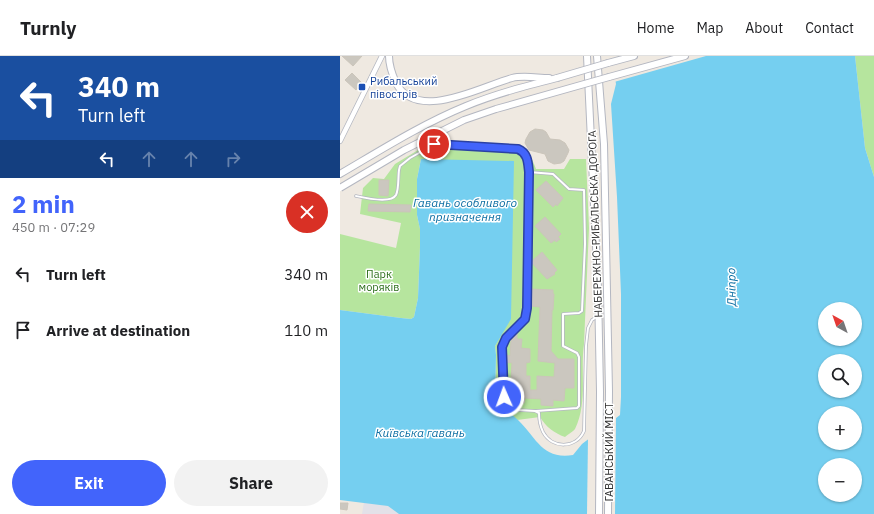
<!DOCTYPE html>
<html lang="en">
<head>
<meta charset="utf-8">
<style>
	body { margin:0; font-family:"IBM Plex Sans",sans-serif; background:#f2f2f2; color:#202124; height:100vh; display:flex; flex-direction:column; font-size:15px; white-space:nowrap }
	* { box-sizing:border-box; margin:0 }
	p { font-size:13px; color:#757577 }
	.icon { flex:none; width:22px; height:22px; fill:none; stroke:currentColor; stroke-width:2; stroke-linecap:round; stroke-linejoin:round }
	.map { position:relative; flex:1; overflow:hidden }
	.panel { display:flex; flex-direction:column; background:#fff; width:340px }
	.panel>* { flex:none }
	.banner { background:#1a4fa0; color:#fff; overflow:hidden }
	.needle { width:26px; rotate:320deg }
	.controls { position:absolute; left:478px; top:246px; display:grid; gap:8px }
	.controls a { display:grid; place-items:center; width:44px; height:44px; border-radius:50%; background:#fff; box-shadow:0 1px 3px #0004; font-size:20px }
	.pin { position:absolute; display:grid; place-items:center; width:34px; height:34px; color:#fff; margin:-17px; border:2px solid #fff; border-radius:50%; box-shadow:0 1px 4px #0007 }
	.me { position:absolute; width:44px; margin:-22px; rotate:358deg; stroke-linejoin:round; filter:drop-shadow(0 0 3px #0008) }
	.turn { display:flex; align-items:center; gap:14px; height:84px; padding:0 12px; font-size:18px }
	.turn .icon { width:52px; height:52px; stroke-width:2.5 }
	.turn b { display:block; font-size:28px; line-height:34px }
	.lanes { display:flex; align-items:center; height:38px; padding:0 12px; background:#0003; justify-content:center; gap:20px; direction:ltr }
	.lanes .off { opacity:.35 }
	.round { display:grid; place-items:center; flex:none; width:42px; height:42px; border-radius:21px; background:#f2f2f2 }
	.overview { display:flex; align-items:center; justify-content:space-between; height:68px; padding:0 12px }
	h1 { font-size:24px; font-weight:700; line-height:30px; color:#4264fb }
	.cta { display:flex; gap:8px; margin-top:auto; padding:8px 12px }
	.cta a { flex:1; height:46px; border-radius:24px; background:#4264fb; color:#fff; font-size:16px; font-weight:700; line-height:46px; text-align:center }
	.cta a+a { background:#f2f2f2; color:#202124 }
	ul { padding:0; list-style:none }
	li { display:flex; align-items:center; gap:12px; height:56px; padding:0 12px }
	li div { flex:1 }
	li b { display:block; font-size:15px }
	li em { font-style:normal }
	header { display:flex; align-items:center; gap:24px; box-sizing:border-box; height:56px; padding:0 20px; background:#fff; border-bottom:1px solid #e0e0e0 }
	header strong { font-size:19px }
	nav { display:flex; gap:22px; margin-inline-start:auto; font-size:14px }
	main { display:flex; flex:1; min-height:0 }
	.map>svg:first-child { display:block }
</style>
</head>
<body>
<header>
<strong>Turnly</strong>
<nav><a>Home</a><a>Map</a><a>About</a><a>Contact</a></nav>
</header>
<main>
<section class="panel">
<div class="banner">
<div class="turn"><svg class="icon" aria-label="left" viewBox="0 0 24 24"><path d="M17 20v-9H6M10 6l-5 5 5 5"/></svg><div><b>340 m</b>Turn left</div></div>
<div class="lanes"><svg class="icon" aria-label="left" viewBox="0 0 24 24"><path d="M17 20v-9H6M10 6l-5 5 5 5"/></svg><svg class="icon off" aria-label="ahead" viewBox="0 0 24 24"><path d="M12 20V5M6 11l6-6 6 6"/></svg><svg class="icon off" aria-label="ahead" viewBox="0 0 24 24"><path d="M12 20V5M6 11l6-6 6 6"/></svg><svg class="icon off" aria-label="right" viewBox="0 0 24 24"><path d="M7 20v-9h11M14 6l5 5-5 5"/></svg></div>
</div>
<div class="overview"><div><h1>2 min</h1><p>450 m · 07:29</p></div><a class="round" style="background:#d93025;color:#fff"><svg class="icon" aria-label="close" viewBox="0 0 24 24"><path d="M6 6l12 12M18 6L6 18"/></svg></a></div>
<ul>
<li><svg class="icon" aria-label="left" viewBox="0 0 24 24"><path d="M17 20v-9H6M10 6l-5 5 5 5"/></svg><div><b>Turn left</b></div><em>340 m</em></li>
<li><svg class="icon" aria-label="arrive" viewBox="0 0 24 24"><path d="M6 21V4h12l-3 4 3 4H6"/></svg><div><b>Arrive at destination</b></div><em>110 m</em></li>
</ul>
<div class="cta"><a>Exit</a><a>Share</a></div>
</section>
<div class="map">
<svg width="534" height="458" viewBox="0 0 534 458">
	<rect width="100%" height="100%" fill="#efe9e1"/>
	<polygon fill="#e3e1e8" points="24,446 48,450 59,458 22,458"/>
	<g fill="#b6e59e">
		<polygon points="515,0 534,0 534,121 525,92"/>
		<path d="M88 88 179 90C189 94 192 103 196 113H224L230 103H246L249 172 244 288C240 315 248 347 235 373 233 376 228 378 225 381 214 377 206 371 200 361L177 364 155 346 156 299 155 290 160 280 81 103 77 123V159L80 173V191L78 242 74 261 71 263 61 262 0 254V178L56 192 61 167 20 158 23 132 33 122 44 123 55 108Z"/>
	</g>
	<path fill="#75cff0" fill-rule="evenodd" d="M271 0H515L525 92 534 121V458H59L48 450 0 444V254L61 262 71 263 74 261 78 242 80 191V173L77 159V123L81 103 174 105 171 263 155 290 156 299 155 346C162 352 171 357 178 364 196 381 202 404 233 399L242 388 280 359 281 341V238L277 141 271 48 276 28ZM485 253H515V283H485ZM485 305H515V335H485ZM485 357H515V387H485ZM485 409H515V439H485Z"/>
	<g fill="#efe9e1">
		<polygon points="269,0 366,0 274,26"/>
		<polygon points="276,361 275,458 247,458 248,382"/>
	</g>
	<g fill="#cbc7bf" stroke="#cbc5ba">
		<polygon points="2,0 22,0 13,10"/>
		<polygon points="12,17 22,27 16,34 5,24"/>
		<polygon points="195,73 203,74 206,76 210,83 220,84 225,87 229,94 228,97 224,105 221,107 214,108 208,105 205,98 189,94 185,87 186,83 190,76"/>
		<polygon points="39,124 49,124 48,140 39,139"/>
		<polygon points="206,125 223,142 217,150 216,148 213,151 196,134"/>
		<polygon points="29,148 71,149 70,156 28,155"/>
		<polygon points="205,161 221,178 218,181 220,183 216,186 215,184 211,187 195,170"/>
		<polygon points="202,196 217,214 214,217 215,218 207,223 191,206"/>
		<polygon points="190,233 213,234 213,238 214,238 213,254 212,254 211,295 218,303 234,303 234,332 225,332 224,345 213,344 213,350 201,349 201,343 185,342 184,347 179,347 179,346 170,343 170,334 166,334 166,323 171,324 172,307 165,306 165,301 167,302 167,299 170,300 171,284 172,283 172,279 174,277 177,277 177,283 182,283 181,292 190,293 190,306 186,307 186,320 190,320 190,334 197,334 197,320 214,321 215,307 198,305 200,251 190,250"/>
		<polygon points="0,447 8,447 7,454 0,453"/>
	</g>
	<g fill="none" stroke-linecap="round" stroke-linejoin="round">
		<g stroke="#b4b7c1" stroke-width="3.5">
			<g id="service">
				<polyline points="189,116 213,118 229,133 244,134 245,188 242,255 239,257 223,258 223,290 237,297 239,301 239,350 237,352 196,355"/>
				<path d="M16 140C25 142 51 148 56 139 59 133 58 121 59 114L60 110 70 102 95 88 178 93C188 97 188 107 189 116L187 252 185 263 166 282 162 291 164 341 179 354 195 355 199 357C199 364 200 370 203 376 212 393 236 393 244 375L246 290 248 272 252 264 258 260"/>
			</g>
		</g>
		<g stroke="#b4b7c1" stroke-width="6">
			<polyline id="minor" points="0,85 42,0"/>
		</g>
		<g stroke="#b4b7c1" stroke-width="8">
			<g id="secondary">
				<path d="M49 0C49 9 52 18 56 27 77 67 142 30 172 22 183 19 198 22 209 22"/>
				<polyline points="247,0 258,232 260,336 259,458"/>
				<polyline points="257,0 264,88 269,335 268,458"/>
				<polyline points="268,7 294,0"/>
				<polyline points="269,21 345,0"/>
				<path d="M0 118C41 94 82 68 126 50 155 38 186 30 217 22"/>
			</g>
		</g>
		<use href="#service" stroke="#fff" stroke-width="2"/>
		<use href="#minor" stroke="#fff" stroke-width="4.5"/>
		<use href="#secondary" stroke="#fff" stroke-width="6"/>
		<g stroke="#b4b7c1" stroke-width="8" stroke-linecap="butt">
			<g id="secondary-bridge">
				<polyline points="217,22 268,7"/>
				<polyline points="0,132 64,94 124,64 156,53 269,21"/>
			</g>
		</g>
		<use href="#secondary-bridge" stroke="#fff" stroke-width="6"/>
	</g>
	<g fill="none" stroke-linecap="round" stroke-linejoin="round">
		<g stroke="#2b41a3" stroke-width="10">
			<path id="route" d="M94 88 178 93C188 97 188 107 189 116L187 252 185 263 166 282 162 291 164 341"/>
		</g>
		<use href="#route" stroke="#4264fb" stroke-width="7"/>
	</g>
	<rect fill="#1a4fb4" stroke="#fff" stroke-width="1.5" x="18" y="27" width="8" height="8" rx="2"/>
	<g text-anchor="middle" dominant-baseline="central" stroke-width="3" stroke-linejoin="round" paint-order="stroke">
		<g font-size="11" fill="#164399" stroke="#fff" text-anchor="start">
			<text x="30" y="25">Рибальський<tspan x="30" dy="13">півострів</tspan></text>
		</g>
		<g font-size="11" fill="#2e2e2e" stroke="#fff">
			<text transform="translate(255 168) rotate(-92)">НАБЕРЕЖНО-РИБАЛЬСЬКА ДОРОГА</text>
			<text transform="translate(269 396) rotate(-90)">ГАВАНСЬКИЙ МІСТ</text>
		</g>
		<g font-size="11" fill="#2c6e1b" stroke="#fff">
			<text x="39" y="218">Парк<tspan x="39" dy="13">моряків</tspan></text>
		</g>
		<g font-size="12" font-style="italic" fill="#0d6fa3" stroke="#fff">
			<text x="125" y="146">Гавань особливого<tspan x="125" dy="14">призначення</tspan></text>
			<text transform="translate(391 231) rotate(-91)">Дніпро</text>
			<text x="80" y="376">Київська гавань</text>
		</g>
	</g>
</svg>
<div class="controls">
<a><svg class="needle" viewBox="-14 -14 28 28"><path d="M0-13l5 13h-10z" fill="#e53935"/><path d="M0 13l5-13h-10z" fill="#757577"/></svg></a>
<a><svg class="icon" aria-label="search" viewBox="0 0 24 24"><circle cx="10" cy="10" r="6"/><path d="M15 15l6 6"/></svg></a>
<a>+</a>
<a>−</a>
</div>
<div class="pin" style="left:94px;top:88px;background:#d93025"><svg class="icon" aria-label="arrive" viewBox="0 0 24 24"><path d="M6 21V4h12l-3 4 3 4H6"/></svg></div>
<svg class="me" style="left:164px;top:341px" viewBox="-20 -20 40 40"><circle r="17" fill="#4264fb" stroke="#fff" stroke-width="3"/><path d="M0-11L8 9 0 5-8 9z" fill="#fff"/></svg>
</div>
</main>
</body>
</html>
